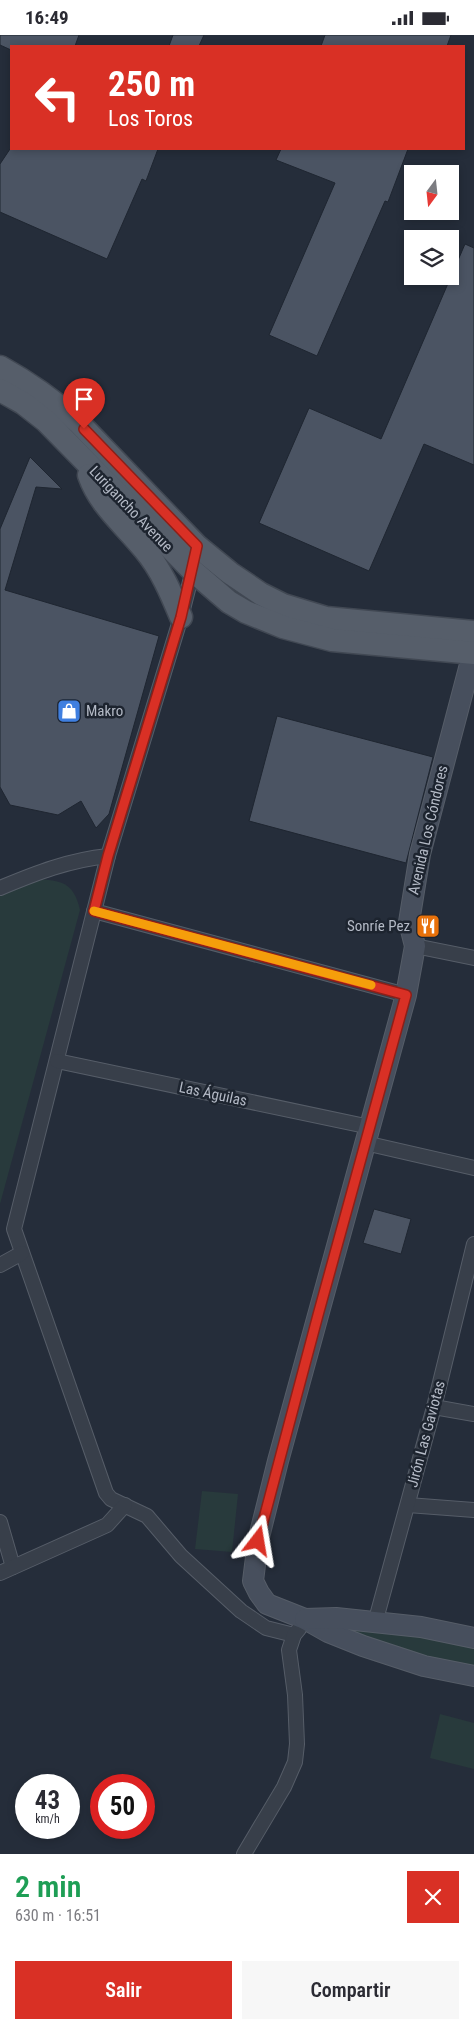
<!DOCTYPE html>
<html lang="es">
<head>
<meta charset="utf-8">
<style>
	body { margin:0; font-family:"Roboto Condensed",sans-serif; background:#f7f7f7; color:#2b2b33; height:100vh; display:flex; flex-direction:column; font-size:19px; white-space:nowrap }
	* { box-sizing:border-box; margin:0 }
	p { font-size:16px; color:#7c7c81 }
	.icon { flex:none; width:28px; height:28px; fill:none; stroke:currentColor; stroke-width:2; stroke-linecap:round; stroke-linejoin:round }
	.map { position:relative; height:1819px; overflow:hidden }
	.drawer { display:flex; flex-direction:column; background:#fff; flex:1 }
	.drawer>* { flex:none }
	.banner { position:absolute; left:10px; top:10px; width:455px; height:105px; border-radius:0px; box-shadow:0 2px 8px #0003; background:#d93025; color:#fff; overflow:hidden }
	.needle { width:32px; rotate:195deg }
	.controls { position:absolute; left:404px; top:130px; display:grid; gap:10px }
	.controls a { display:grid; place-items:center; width:55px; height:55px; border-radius:0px; background:#fff; box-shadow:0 2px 8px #0003; font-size:25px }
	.speed { position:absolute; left:15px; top:1739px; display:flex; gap:10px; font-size:25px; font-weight:700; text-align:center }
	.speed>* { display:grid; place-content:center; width:65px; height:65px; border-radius:50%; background:#fff; box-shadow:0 2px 8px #0003; line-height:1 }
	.speed small { font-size:12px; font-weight:400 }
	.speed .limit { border:8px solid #d22; background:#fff; color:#111 }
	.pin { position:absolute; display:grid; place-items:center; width:42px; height:42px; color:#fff; margin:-51px -21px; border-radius:50% 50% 50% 0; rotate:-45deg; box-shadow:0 0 5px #0007 }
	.pin .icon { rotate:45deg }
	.me { position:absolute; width:55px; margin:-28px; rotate:14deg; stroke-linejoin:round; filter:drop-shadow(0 0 4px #0008) }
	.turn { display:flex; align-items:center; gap:18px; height:105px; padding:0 15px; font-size:22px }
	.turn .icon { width:65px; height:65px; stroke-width:2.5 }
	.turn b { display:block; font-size:35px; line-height:42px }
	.round { display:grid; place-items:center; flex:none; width:52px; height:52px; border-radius:0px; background:#f7f7f7 }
	.headline { display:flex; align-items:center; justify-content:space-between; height:85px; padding:0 15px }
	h1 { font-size:30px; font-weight:600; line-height:38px; color:#1e9e55 }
	.primary-button { display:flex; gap:10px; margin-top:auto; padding:10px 15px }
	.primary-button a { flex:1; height:58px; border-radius:0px; background:#d93025; color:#fff; font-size:20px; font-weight:600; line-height:58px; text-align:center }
	.primary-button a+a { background:#f7f7f7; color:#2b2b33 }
	.status { display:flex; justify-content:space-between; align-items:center; height:35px; padding:0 25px; background:#fff; direction:ltr }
	.status svg { height:14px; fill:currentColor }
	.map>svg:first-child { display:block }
</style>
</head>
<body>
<div class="status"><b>16:49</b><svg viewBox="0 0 49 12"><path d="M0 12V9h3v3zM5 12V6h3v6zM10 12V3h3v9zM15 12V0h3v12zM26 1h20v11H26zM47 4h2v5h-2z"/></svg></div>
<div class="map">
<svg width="474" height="1819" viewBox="0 0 474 1819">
	<rect width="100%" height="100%" fill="#252d3a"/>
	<g fill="#283a3c">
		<path d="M40 844C65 846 74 850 80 875L0 1169V858Z"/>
		<polygon points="202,1456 238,1459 232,1517 195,1514"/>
		<polygon points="327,1587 474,1610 474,1634 383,1615"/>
		<polygon points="440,1679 474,1688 474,1734 430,1723"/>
	</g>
	<g fill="#4b5463" stroke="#1f2631">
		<polygon points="0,0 79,0 75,11 11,11 11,15 0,10"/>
		<polygon points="173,0 204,0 199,11 169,11"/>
		<polygon points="325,0 451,0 447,11 321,11"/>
		<polygon points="10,114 158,114 146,146 142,144 107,224 0,177 0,129"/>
		<polygon points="281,114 408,114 388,167 385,166 317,321 269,300 335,148 276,125"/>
		<polygon points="465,209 474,213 474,430 424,409 369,536 259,488 309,373 381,404"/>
		<polygon points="30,422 62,454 36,452 5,555 159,601 109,779 96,793 81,766 58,780 10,770 0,752 0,494"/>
		<polygon points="277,681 433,722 406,828 249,786"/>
		<polygon points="374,1174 411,1184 401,1219 363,1208"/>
	</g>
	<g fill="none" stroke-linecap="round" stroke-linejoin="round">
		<g stroke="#565d68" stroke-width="16">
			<g id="street">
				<polyline points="194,531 181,582 108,821 14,1194 106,1458 111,1464 147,1481 181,1521 241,1576 266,1593 294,1600"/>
				<path d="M0 853C36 838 69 825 108 821"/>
				<polyline points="94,876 406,960"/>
				<polyline points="415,911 474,923"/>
				<polyline points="57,1026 370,1092"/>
				<polyline points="365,1108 474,1133"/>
				<polyline points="0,1230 22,1218"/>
				<polyline points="434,1372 474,1379"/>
				<polyline points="408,1470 474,1475"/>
				<polyline points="0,1487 13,1532"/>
				<polyline points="0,1538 107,1490 125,1470"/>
				<polyline points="375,1588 434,1372 474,1209"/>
				<polyline points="244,1819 284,1752 295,1727 297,1709 295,1660 289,1615 294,1600 299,1594"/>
			</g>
		</g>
		<g stroke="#565d68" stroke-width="22">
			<g id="secondary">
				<polyline points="473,618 420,819 409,887 415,911 406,960 278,1426 258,1506 253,1546 259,1558 267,1569 305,1584 328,1597 363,1611 424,1631 474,1641"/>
				<polyline points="305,1584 336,1583 421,1592 474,1603"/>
			</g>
		</g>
		<g stroke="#414853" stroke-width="25">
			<g id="primary">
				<path d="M0 332C29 348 53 365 78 387L197 511 230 538 261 559 283 570 326 583 474 597"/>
				<polyline points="0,355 23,368 46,386 193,536 229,567 246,577 283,592 332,605 474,618"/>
				<path d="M89 440C100 471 124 489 144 514 161 534 171 558 181 582"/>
			</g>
		</g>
		<use href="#street" stroke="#383f4a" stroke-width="14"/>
		<use href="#secondary" stroke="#474f5d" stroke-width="20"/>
		<use href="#primary" stroke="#565e6a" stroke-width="22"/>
	</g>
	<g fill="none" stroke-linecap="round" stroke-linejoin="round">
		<g stroke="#8d1f18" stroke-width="12">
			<polyline id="route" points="84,394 197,511 181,582 108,821 94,876 406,960 318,1280 258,1506"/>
		</g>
		<use href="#route" stroke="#d93025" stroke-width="9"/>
		<polyline stroke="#f59e0b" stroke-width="9" points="94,876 371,950"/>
	</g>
	<defs>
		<g id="shop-square" transform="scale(1.25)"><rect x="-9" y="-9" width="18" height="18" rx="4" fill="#3f7fe0" stroke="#1d242f"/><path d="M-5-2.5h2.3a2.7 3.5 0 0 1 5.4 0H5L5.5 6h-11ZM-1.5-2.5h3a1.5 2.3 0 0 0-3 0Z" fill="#fff"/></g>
		<g id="restaurant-square" transform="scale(1.25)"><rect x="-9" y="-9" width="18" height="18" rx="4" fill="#e8710a" stroke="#1d242f"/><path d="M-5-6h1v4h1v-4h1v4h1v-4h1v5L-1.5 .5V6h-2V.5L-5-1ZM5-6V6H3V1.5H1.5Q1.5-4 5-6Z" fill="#fff"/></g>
	</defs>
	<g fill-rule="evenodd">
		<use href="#shop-square" x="69" y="676"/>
		<use href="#restaurant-square" x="428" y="891"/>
	</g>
	<g text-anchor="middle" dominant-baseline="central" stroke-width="5" stroke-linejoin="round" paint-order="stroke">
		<g font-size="15" fill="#b4bac6" stroke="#1d242f">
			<text transform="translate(131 474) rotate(46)">Lurigancho Avenue</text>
			<text transform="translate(428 795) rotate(-77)">Avenida Los Cóndores</text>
			<text transform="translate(213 1059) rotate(12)">Las Águilas</text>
			<text transform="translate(426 1399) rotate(-75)">Jirón Las Gaviotas</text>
		</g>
		<g font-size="15" fill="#b4bac6" stroke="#1d242f" text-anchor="start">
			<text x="86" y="676">Makro</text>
			<text x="410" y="891" text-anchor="end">Sonríe Pez</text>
		</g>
	</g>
</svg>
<div class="controls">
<a><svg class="needle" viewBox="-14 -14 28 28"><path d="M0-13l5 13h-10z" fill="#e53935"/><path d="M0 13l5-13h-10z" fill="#7c7c81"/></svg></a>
<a><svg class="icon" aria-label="layers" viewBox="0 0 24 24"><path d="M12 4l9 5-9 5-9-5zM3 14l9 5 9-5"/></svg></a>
</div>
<div class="speed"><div>43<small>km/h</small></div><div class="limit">50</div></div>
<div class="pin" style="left:84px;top:394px;background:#d93025"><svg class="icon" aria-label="arrive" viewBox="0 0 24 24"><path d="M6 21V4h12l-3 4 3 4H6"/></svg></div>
<svg class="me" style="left:258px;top:1506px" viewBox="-20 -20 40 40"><path d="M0-17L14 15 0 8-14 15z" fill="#d93025" stroke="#fff" stroke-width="4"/></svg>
<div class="banner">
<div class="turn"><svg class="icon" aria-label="left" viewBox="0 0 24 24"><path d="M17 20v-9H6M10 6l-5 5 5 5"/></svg><div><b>250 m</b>Los Toros</div></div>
</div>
</div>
<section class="drawer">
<div class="headline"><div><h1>2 min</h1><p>630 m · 16:51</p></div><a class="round" style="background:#d93025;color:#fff"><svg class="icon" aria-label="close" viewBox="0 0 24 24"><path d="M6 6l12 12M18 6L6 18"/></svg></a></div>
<div class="primary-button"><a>Salir</a><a>Compartir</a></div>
</section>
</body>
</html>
